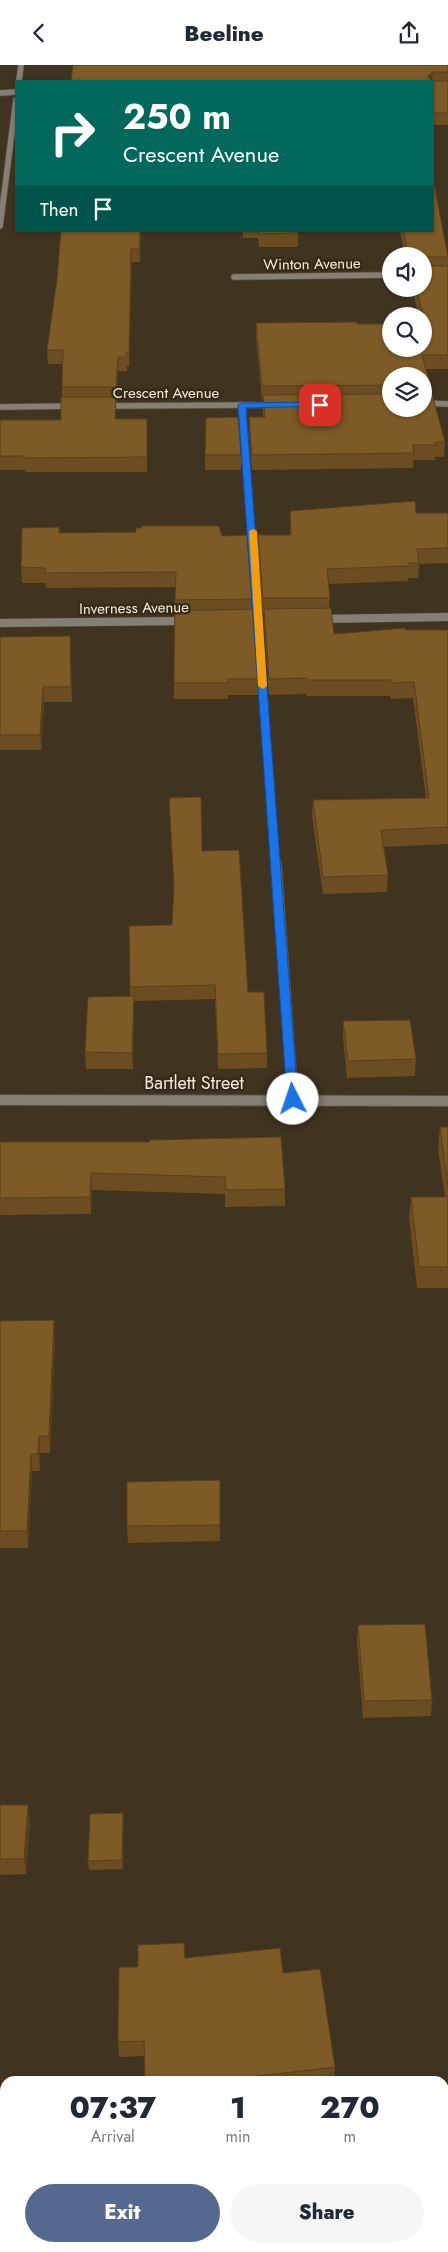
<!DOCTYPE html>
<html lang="en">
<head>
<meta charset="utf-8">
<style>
	body { margin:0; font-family:Jost,sans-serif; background:#f6f6f7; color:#1f2937; height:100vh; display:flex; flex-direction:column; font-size:19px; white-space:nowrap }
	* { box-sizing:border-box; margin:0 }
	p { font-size:16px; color:#747a83 }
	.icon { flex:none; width:28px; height:28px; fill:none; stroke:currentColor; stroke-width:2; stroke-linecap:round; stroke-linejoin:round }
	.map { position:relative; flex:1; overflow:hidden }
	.panel { position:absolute; left:0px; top:2011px; width:449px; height:176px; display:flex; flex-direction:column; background:#fff; border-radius:15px 15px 0 0; box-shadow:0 1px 4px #0004 }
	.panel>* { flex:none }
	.top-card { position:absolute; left:15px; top:15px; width:419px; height:152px; border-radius:0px; box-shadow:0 1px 4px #0004; background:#00695c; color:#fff; overflow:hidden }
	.tools { position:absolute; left:382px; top:182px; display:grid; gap:10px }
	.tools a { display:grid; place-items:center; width:50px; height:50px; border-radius:50%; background:#fff; box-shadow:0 1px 4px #0004; font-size:25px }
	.pin { position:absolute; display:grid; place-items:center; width:42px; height:42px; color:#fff; margin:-21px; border-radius:10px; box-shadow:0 2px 8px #0006 }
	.me { position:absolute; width:55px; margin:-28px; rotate:356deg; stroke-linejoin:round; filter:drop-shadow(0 0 4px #0008) }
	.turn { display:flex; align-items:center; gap:18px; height:105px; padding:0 25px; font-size:22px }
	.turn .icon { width:65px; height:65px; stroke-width:2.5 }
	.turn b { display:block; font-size:35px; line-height:42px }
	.then { display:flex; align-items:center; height:48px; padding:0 25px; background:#0003; gap:10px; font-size:19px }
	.eta { display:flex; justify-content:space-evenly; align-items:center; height:85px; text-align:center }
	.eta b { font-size:30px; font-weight:800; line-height:35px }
	.action { display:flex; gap:10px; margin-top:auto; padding:10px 25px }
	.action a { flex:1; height:58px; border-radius:30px; background:#556890; color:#fff; font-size:20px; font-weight:800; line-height:58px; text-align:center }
	.action a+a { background:#f6f6f7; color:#1f2937 }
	header { display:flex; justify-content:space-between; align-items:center; height:65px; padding:0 25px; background:#fff; font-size:22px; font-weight:800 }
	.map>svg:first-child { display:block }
</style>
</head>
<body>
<header><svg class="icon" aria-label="back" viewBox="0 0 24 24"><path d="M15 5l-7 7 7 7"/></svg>Beeline<svg class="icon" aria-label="share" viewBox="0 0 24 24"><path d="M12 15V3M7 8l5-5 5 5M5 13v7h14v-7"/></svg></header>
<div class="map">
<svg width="448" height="2187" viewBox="0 0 448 2187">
	<rect width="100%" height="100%" fill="#403320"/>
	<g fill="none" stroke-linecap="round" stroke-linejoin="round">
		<g stroke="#5d503f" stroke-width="7">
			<g id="street-far3">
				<polyline points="19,16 21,0"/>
				<polyline points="0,28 16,27"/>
				<polyline points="0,161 16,35"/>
				<polyline points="234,212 391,210"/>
				<polyline points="424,338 448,339"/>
				<polyline points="242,340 242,346"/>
				<polyline points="103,341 276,340"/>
				<polyline points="0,342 74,341"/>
			</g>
		</g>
		<g stroke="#5d503f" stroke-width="9">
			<g id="street-far2">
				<polyline points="242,344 276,800"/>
				<polyline points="318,554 448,552"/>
				<polyline points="0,558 186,556"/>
			</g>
		</g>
		<g stroke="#5d503f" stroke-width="12">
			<g id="street-far1">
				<polyline points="276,799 293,1034"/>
				<polyline points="0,1035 448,1036"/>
			</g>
		</g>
		<g stroke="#5d503f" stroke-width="16">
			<g id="street">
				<polyline points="444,2118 448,2117"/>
				<polyline points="0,2136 5,2136"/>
				<polyline points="385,2182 385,2187"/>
			</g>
		</g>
		<use href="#street-far3" stroke="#857f75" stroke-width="5.5"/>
		<use href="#street-far2" stroke="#857f75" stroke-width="8"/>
		<use href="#street-far1" stroke="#857f75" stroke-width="10"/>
		<use href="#street" stroke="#857f75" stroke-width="13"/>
	</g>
	<g fill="#6c4d21" fill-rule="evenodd">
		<polygon points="448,0 448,60 432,60 432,16 71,16"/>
		<polygon points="61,166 141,166 140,197 132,197 129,301 127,301 127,306 118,306 117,336 116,336 116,354 147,369 147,407 25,407 25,405 0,405 0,355 61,355 62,332 62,299 48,299 47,285 57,214"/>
		<polygon points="243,166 298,166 298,182 259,182 258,173 243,173"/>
		<path d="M400 166H432L448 191V304H426L430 319 429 329 445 377 444 392H435V395H413V403L252 405 249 367V352H263V335H262L256 272V258L357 259 424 284V251H419L412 224H424V191H405ZM391 311H424V344H391Z"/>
		<rect x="205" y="390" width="36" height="15"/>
		<polygon points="290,446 416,448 448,448 448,498 419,499 418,513 408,513 408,516 328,519 330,533 329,543 334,569 406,565 448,565 448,779 384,782 388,810 387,827 323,829 312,752 313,735 426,733 413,633 391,634 390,631 306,631 306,629 269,630 264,560 264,549 263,549 258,486 258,470 290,470"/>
		<polygon points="59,462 60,468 222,471 252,534 252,545 258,614 258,630 228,630 228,634 174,634 175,522 46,523 45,518 22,518 21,502"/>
		<polygon points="70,571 72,637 44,637 41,685 0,685 0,572"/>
		<polygon points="169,733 202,786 267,988 267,1003 218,1004 215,934 134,936 134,948 133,1004 86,1004 85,987 130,931 129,861 172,860 174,826"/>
		<polygon points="343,956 416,994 415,1011 347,1013 343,973"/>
		<polygon points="440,1062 448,1062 448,1223 417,1223 409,1153 411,1132 445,1132 438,1083"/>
		<polygon points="0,1077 149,1077 285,1124 285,1141 225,1142 225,1129 92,1125 91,1149 0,1150"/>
		<polygon points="0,1256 55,1272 50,1388 40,1388 40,1406 32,1406 28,1483 0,1483"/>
		<polygon points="220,1460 220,1476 128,1478 127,1461"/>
		<polygon points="358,1560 432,1635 431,1651 363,1653 357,1577"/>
		<polygon points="0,1740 30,1756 26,1809 0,1810"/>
		<polygon points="123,1748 123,1804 89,1805 88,1796"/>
		<polygon points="185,1893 283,1908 335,2002 334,2016 145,2016 145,1991 119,1992 118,1977 138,1902"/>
	</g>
	<g fill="#583f1b">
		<polygon points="433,7 432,16 428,16 428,11"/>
		<polygon points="140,166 141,166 140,197 139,184"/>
		<polygon points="131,184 132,197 129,301 129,287"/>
		<polygon points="118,292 118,306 117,336 116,322"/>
		<polygon points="116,332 116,346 115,368 115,354"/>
		<polygon points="70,571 71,586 72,637 71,622"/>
		<polygon points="43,622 44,637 41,685 40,670"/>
		<polygon points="134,931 134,948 133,1004 132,988"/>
		<polygon points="91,1108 92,1125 91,1149 90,1132"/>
		<polygon points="54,1255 55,1272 50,1388 49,1371"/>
		<polygon points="39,1371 40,1388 40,1406 38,1389"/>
		<polygon points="31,1389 32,1406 28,1483 27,1466"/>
		<polygon points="28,1740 30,1756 26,1809 24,1794"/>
		<polygon points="123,1748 124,1758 123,1804 122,1795"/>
	</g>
	<g fill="#7d5a26" stroke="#583f1b">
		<polygon points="73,0 448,0 448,7 433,7 428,11 431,16 448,16 448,48 432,48 432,16 71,16"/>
		<polygon points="432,118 434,118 448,192 424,192 424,191 408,191 404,166 432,166"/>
		<polygon points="61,166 140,166 139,184 131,184 129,287 127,287 126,292 118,292 116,322 62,322 63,285 47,285 57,214"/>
		<polygon points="259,166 298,166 298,168 259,169"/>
		<polygon points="424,200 425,201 448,201 448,290 422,290 430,319 424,320 424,311 391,311 391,320 262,321 256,258 356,257 357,259 391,259 391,284 424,284 424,259 426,259 416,224 424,224"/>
		<polygon points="424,328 432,329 445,377 435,377 436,380 413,380 414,388 252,390 249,352 265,352 263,330 391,329 391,344 424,344"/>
		<polygon points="61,332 116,332 115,354 147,354 147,392 24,393 24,391 0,391 0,355 61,355"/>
		<polygon points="238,352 241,390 205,390 206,353"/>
		<polygon points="415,436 416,448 448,448 448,483 417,484 419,498 409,498 409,501 327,504 330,533 263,533 258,470 291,470 290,446"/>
		<polygon points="142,461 219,461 222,471 247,470 252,534 175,535 176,507 45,508 45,503 21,502 22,463 59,462 59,468 136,467 136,463 142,463"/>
		<polygon points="331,543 334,569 405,563 406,565 448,565 448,762 381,765 388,810 323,812 313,735 429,733 414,617 392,618 391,615 307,615 307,613 269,614 264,544"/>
		<polygon points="253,544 258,614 228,614 228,618 174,618 175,546"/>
		<polygon points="70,571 71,622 43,622 40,670 0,670 0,572"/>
		<polygon points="201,732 202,786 239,785 248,927 264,927 267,988 218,989 215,920 130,922 129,861 172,860 174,821 169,733"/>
		<polygon points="134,931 132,988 85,987 88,932"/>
		<polygon points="410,955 416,994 348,996 343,956"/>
		<polygon points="440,1062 448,1062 448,1120"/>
		<polygon points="281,1072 285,1124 226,1125 225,1112 91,1108 90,1132 0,1133 0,1077 149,1077 150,1075"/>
		<polygon points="411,1132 448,1132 448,1202 419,1202"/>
		<polygon points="54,1255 49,1371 39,1371 38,1389 31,1389 27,1466 0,1466 0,1256"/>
		<polygon points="220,1415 220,1460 127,1461 127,1417"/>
		<polygon points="425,1559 432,1635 364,1636 358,1560"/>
		<polygon points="0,1740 28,1740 24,1794 0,1794"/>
		<polygon points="123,1748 122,1795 88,1796 90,1749"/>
		<polygon points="184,1878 185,1893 280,1883 283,1908 320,1904 335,2002 216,2016 145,2016 144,1976 118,1977 119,1902 138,1902 138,1880"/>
	</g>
	<polygon fill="#1a73e8" stroke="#114b97" points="320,337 324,340 323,341 246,343 298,1034 293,1037 287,1034 238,340 242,338"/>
	<polygon fill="#f59e0b" points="253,464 257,466 267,621 263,624 258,621 249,466"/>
	<g text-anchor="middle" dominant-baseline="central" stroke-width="4.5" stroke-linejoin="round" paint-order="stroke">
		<g font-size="15" fill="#f4ebdf" stroke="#362916">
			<text transform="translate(312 199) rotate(-1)">Winton Avenue</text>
			<text x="166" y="328">Crescent Avenue</text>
			<text transform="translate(134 543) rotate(-1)">Inverness Avenue</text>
		</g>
		<g font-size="18" fill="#f4ebdf" stroke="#362916">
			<text x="194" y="1018">Bartlett Street</text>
		</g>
	</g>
</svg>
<div class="tools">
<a><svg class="icon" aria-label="sound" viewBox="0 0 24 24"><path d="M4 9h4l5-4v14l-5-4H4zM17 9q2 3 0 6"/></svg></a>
<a><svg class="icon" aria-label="search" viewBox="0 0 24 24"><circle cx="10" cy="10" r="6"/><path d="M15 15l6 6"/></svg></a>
<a><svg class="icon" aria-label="layers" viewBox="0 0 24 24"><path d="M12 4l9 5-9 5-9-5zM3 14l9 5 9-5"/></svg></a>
</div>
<div class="pin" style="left:320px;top:340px;background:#d93025"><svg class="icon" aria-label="arrive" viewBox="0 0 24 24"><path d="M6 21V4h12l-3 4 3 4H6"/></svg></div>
<svg class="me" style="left:293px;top:1034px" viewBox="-20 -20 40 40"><circle r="19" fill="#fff"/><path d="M0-13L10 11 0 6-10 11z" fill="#1a73e8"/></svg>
<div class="top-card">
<div class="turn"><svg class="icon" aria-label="right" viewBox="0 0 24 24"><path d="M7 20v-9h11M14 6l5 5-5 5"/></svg><div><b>250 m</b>Crescent Avenue</div></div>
<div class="then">Then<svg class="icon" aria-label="arrive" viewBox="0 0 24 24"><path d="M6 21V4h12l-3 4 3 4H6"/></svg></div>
</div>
<section class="panel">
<div class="eta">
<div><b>07:37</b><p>Arrival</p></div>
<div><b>1</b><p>min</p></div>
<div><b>270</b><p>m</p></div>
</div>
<div class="action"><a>Exit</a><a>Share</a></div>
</section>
</div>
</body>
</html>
